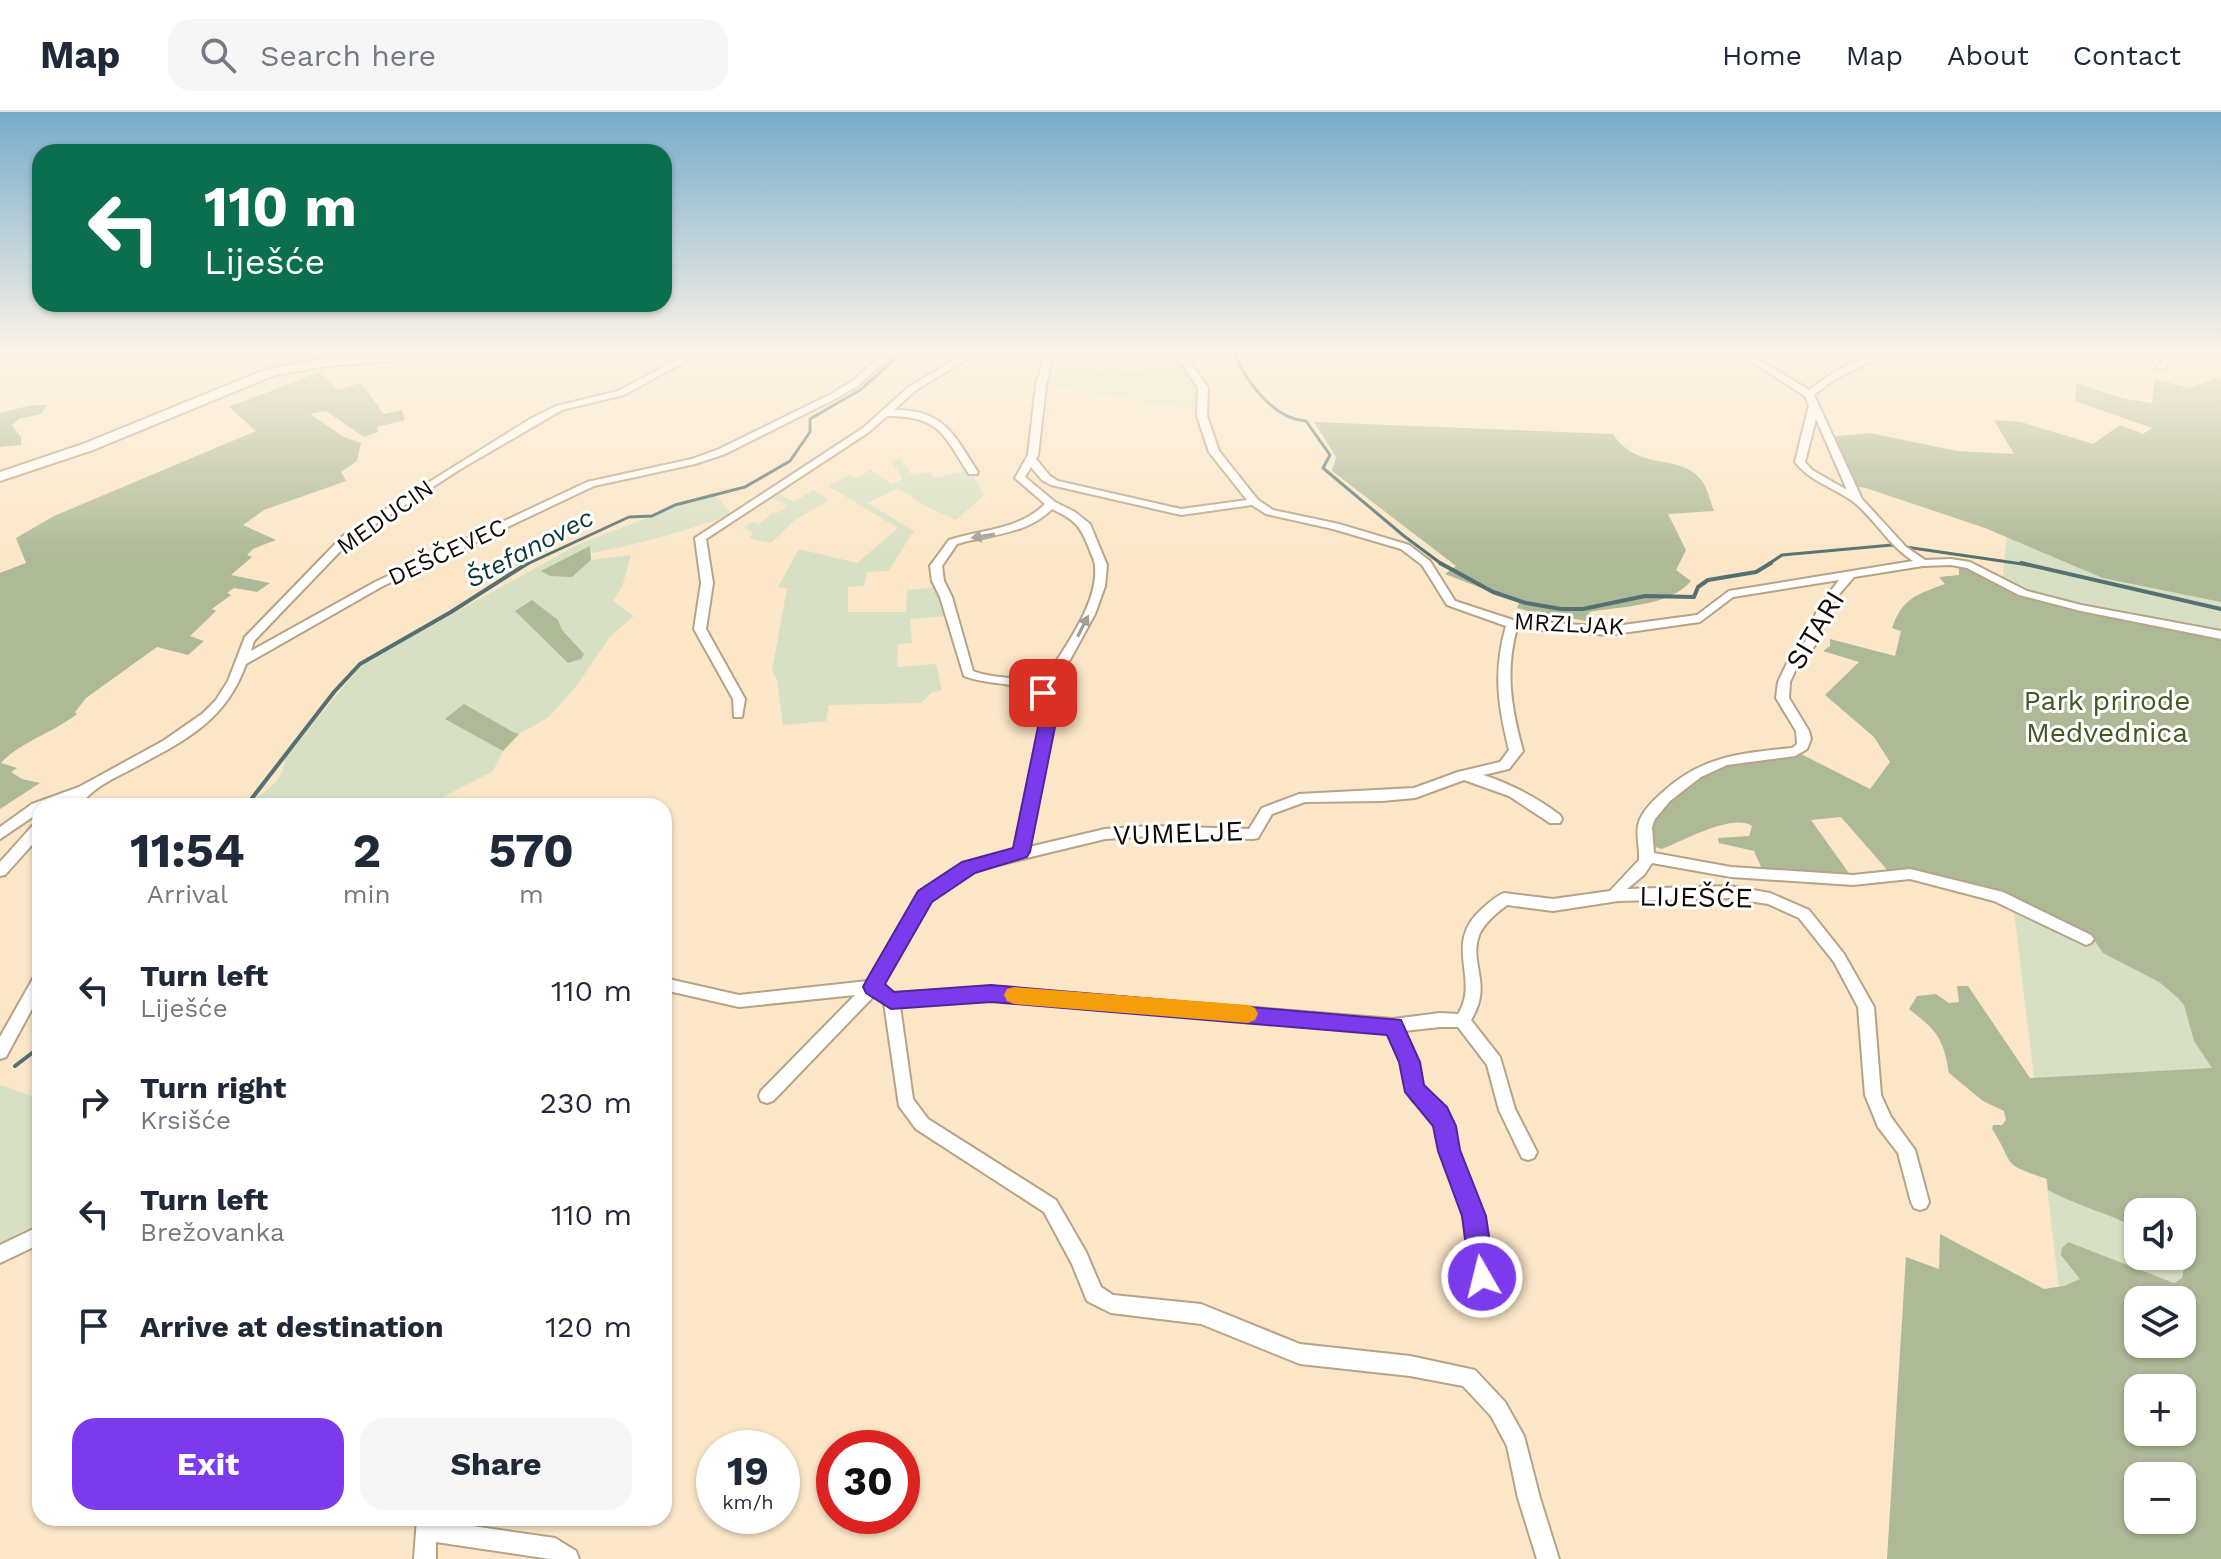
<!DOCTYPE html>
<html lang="en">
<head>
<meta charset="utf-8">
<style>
	body { margin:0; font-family:"Work Sans",sans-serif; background:#f6f6f7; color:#1f2937; height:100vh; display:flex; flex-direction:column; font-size:30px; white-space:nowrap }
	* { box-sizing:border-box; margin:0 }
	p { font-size:26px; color:#747a83 }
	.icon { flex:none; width:44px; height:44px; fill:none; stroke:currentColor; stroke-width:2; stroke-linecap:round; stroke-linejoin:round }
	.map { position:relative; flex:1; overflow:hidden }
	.panel { position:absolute; left:32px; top:686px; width:640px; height:728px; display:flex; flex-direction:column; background:#fff; border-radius:24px; box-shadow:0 2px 6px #0004 }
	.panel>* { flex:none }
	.banner { position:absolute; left:32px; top:32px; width:640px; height:168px; border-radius:24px; box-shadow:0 2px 6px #0004; background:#0b6e4f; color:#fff; overflow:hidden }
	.fabs { position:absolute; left:2124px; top:1086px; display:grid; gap:16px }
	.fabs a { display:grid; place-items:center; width:72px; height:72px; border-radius:16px; background:#fff; box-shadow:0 2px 6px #0004; font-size:40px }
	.speed { position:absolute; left:696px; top:1318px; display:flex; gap:16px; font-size:40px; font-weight:700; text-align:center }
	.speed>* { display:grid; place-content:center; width:104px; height:104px; border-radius:50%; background:#fff; box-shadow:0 2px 6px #0004; line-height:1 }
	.speed small { font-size:20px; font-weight:400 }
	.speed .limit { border:12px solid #d22; background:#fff; color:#111 }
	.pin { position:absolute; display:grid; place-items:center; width:68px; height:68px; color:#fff; margin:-34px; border-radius:16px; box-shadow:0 4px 12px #0006 }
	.me { position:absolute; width:88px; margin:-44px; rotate:352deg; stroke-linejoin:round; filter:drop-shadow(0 0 6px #0008) }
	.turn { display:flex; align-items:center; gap:28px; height:168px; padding:0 40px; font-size:36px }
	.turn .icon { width:104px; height:104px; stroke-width:2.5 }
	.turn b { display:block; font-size:56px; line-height:68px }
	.eta { display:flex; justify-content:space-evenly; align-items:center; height:136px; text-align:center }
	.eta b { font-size:48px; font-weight:700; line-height:56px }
	.cta { display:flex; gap:16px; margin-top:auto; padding:16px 40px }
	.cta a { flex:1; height:92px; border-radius:24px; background:#7c3aed; color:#fff; font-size:32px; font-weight:700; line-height:92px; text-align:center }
	.cta a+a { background:#f6f6f7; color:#1f2937 }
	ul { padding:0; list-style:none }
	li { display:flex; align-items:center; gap:24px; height:112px; padding:0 40px }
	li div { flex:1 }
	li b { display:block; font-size:30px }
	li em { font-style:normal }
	header { display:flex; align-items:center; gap:48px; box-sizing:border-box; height:112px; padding:0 40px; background:#fff; border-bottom:2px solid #e0e1e3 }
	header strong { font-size:38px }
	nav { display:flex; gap:44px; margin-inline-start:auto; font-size:28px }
	.search { width:560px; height:72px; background:#f6f6f7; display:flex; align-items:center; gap:20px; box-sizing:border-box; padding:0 28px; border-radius:24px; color:#747a83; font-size:30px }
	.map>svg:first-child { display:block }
</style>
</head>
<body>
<header>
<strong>Map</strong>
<div class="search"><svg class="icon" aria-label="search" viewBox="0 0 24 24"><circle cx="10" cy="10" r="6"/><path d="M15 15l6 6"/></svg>Search here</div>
<nav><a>Home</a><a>Map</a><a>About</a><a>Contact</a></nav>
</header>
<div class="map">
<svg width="2221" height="1447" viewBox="0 0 2221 1447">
	<rect width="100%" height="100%" fill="#fbe6c7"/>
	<g fill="#d7e0c4" fill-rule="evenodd">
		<polygon points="1054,243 1102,244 1106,249 1096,249 1096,260 1106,259 1106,250 1130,250 1121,253 1124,260 1143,259 1150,254 1147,248 1134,243 1176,243 1200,278 1199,298 1044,273"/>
		<polygon points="900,347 912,363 930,360 934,366 970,358 984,383 956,408 929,396 898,376 868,391 914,419 888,459 867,460 864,474 848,475 848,500 906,500 907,478 938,475 948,504 910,507 912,531 898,532 897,555 936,552 942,578 931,581 921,591 829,593 826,609 783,613 777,568 772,559 787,476 778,475 799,437 857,451 898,416 828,374 849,363 856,366 871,358 892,372 903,367 892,350"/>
		<path d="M2221 353V1447H2009L2075 1311 1990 597 2010 392ZM2138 1100H2182V1144H2138ZM2138 1188H2182V1232H2138ZM2138 1276H2182V1320H2138ZM2138 1364H2182V1408H2138Z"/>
		<polygon points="813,378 829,388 795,408 771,431 749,426 753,421 744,415 753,410 759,412 773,400 777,401 788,394 769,384 775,380 794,390"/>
		<path d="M713 380 732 402C686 419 640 432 592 441L590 435 572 465 591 448 631 443 622 475 613 489 634 504 610 525 574 577 549 605 519 622 446 606 503 639 493 659 426 694H245C268 677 285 670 286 639L304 623 362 552 577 433Z"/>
		<polygon points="0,973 40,987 40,1117 0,1135"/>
	</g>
	<g fill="#adb997" fill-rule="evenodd">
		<path d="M320 260 337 278 361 271 384 302 402 298 405 308 377 315 378 320 364 325 326 299 310 302 344 325 361 331 357 349 341 360 346 369 264 398 243 413 276 428 253 437 247 443 252 445 231 463 270 471 257 480 234 476 227 481 231 483 212 497 216 499 190 524 204 529 188 543 157 535 86 586 75 600 77 602C53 621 23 628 1 651L17 656 11 660 22 667 40 671 0 697V461L26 451 16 426 54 404 256 319 229 295Z"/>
		<polygon points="2215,266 2221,268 2221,490 2103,466 1985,416 1866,376 1849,374 1827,325 1870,321 1957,339 2014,342 1994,308 2021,310 2093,332 2120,313 2143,322 2152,316 2075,289 2076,271 2121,286 2152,291 2155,267 2190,276"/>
		<polygon points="32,293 47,293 41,302 19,307 12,313 21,325 21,333 0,335 0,301"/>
		<path d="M1314 310 1613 322C1638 361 1682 340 1702 369 1708 377 1710 390 1714 399L1668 402 1686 438 1676 458 1691 469C1669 495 1620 494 1589 500L1593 511C1568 504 1539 503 1517 496L1519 491 1513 488 1445 462 1456 454 1332 359 1336 345Z"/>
		<polygon points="590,434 591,448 572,465 550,464 541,459"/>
		<path d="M1959 455 1985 463 2023 483 2076 499 2221 524V1447H1887L1906 1145 1939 1157 1940 1122 2044 1177 2064 1174 2080 1167 2061 1143 2062 1136 2068 1130 2174 1171 2182 1166 2184 1155 2175 1144H2182V1100H2138V1117C2109 1101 2079 1095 2048 1078L2047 1067C1999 1051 2016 1054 1992 1017L1993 1013H2002L2006 1008 2004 999 1983 989 1949 961C1943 925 1937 919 1909 897L1917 884 1936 882 1949 891 1959 890 1957 874H1968L2030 966 2212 956 2194 929 2184 893 2177 885 2159 870 2103 841 2095 829 1990 776 1889 760 1841 705 1811 708 1851 764 1762 757 1754 739 1719 731 1718 726 1749 724 1752 714C1732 701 1683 729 1662 737L1652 734 1647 728 1654 705 1683 677 1719 652 1799 641 1870 677 1890 650 1874 625 1825 583 1859 550 1823 539 1830 534V527L1895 544 1901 519 1892 516C1902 486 1918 482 1945 472L1939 465 1959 463ZM2138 1188H2182V1232H2138ZM2138 1276H2182V1320H2138ZM2138 1364H2182V1408H2138Z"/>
		<polygon points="532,488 558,508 562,518 584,542 581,547 568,551 515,499"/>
		<polygon points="464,592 513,620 519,622 503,639 445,607"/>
	</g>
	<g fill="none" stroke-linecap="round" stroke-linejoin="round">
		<g stroke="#537172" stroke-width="3">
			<path d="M1235 243C1247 271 1274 307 1306 309L1330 343 1323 356 1404 424 1443 453"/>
			<polyline points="525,453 629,405 652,404 675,393 745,375 790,349 810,320 810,307 860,278 900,243"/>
			<polyline points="1767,453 1782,443 1892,433 2029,453"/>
		</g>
		<g stroke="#537172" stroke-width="4">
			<polyline points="1440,451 1493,480 1526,491 1561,497 1583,497 1645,484 1694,485 1698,475 1708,468 1756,460 1771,451"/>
			<polyline points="2021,451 2221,497"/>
			<polyline points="246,694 334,580 360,552 451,500 528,451"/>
			<polyline points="15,954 40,935"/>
		</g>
		<g stroke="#b7a386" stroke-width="4">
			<g id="street">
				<path d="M686 243H697L624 283 562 298 459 358 351 428 254 529 251 539 375 470 587 370 692 347 717 338 831 282 853 269 871 252 886 243H896L877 256 859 273 837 286 725 342 695 352 594 374 383 474 246 552C225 611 182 630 130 658 110 668 93 676 79 694H65L69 689 54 694H40V700L0 727V715L32 692 79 675 163 629 202 602 216 588 228 569 245 525 343 424 530 307 556 294 618 279Z"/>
				<path d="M963 243H974L916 278 894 298C945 298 953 322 978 360L977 362H969C943 322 940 304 887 304L869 320 706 427 713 471 706 517 745 587 742 605H734L733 587 694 517 701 471 695 426 863 316 910 274Z"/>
				<path d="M1045 243H1053L1046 273 1038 343 1036 347 1050 364 1058 369 1181 397 1247 388 1209 340 1197 304 1198 276 1176 243H1185L1208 276 1207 304 1219 339 1258 388 1273 398 1339 412 1409 433 1430 449 1455 489 1513 508 1608 515 1697 503 1729 479 1913 449C1887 432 1873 404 1851 388 1832 375 1810 369 1795 350L1809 293 1805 284 1741 243H1751L1809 278C1829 263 1858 243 1883 243L1831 270 1814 283 1862 387 1906 435 1925 448 1951 447 1970 450 2027 479 2081 493 2221 519V527L2081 499 2019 483 1967 456 1951 453 1923 454 1854 465 1835 487 1816 532 1796 557 1790 570 1789 586 1809 619 1811 627 1807 637 1795 644 1727 653 1701 665 1670 689 1655 707 1652 715 1654 741 1731 755 1853 763 1910 757 2003 780 2091 823 2094 827 2091 831 2086 833 1994 789 1910 767 1853 773 1731 765 1652 751 1644 763 1627 777 1729 774 1770 781 1809 798 1844 842 1874 895 1881 983 1891 1005 1915 1038 1929 1090 1926 1096 1920 1098 1914 1096 1911 1090 1898 1041 1878 1015 1865 983 1858 895 1834 850 1799 806 1768 792 1729 786 1618 789 1553 799 1507 793C1497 801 1486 809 1480 821 1467 851 1494 871 1471 908L1500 945 1515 997 1537 1040 1534 1046 1528 1048 1522 1046 1499 998 1487 953 1458 915H1440L1404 919 1418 950 1421 973 1445 997 1453 1014 1458 1039 1483 1104 1491 1165 1489 1171 1482 1174 1475 1171 1473 1165 1465 1104 1440 1039 1435 1014 1433 1007 1412 988 1407 979 1402 950 1388 920 991 887 900 894 913 987 928 1007 1056 1088 1086 1140 1101 1175 1113 1183 1201 1192 1300 1232 1410 1244 1475 1258 1505 1290 1524 1324 1540 1386 1559 1447H1537L1518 1386 1507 1334 1491 1304 1463 1274 1410 1264 1300 1252 1201 1212 1111 1201 1087 1189 1072 1152 1044 1100 916 1017 899 994 884 891 874 884 773 989 767 991 761 989 759 984 761 979 855 883 739 895 664 878V866L739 883 868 869 920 781 964 751 1014 739 1040 615 1037 583C1015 568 988 574 964 564L940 485 932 469 930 454 949 428C983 417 1019 418 1045 392L1015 366 1028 343 1036 273ZM1816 307 1847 378 1812 358 1805 350ZM1031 355 1042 368 1051 373 1181 403 1252 393 1266 402 1333 417 1401 437 1422 453 1447 493 1506 514C1493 560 1498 593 1509 638L1500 650 1458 660 1414 676 1299 682 1262 696 1249 717 1151 714 1105 717 1029 735 1052 615 1049 581 1054 568 1071 546 1095 502 1105 474 1107 453 1090 412 1075 400 1055 390 1025 365ZM1052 397C1075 408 1080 413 1089 436 1091 442 1095 449 1095 454 1098 484 1076 518 1061 542 1054 553 1044 561 1040 573 1018 563 995 568 973 559L952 485 944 469 942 454 957 432C990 422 1026 423 1052 397ZM1839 468 1818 496 1804 532 1787 551 1778 570 1776 586 1796 619 1797 632 1792 636C1741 641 1702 644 1663 680 1654 688 1643 698 1639 710 1635 721 1640 735 1639 748L1610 779 1553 787 1504 781C1496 784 1490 790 1483 796 1441 832 1481 866 1458 902L1440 901 1393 907 991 875 894 881 882 873 930 789 973 759 1105 727 1151 724 1253 727 1258 726 1272 702 1305 690 1382 689 1415 686 1464 668 1509 684 1550 711H1560L1562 707 1560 703C1536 685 1511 672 1483 663L1509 657 1523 639C1511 596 1505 559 1517 516L1608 523 1700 510 1733 485Z"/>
				<polygon points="2168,243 2177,243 2164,257 2158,257 2158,253"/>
				<polygon points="40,710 40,724 5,763 0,764 0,750 35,711"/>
				<polygon points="40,861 40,882 6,945 0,947 0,925 35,863"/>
				<polygon points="40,1114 40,1132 0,1151 0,1133"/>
				<polygon points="417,1406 439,1406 438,1409 555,1426 576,1439 579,1447 550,1447 436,1430 436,1447 414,1447"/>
			</g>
		</g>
		<g stroke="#b7a386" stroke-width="4">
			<polygon id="secondary" points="365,243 420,243 414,247 326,254 275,263 93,338 0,369 0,360 83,332 267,257 326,246"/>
		</g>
		<use href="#street" fill="#fff" fill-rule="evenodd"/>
		<use href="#secondary" fill="#fff" fill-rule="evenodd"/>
	</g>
	<defs><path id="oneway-solid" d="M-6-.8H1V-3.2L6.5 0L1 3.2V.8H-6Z" transform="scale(2)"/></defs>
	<g fill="#a09d9a">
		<use href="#oneway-solid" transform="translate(983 424) rotate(171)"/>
		<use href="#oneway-solid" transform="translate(1083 514) rotate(-63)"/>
	</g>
	<linearGradient id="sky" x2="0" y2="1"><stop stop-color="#77abcc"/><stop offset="0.54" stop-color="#fdf4e6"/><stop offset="1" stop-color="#fdf4e6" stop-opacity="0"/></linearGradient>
	<rect width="2221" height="446" fill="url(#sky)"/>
	<polygon fill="#7c3aed" stroke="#51269a" stroke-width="2" points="1043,576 1051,581 1055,615 1030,740 1027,745 975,761 932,790 885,872 894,880 991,873 1401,908 1420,950 1424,973 1447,995 1456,1014 1460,1038 1486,1104 1495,1165 1491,1174 1482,1177 1474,1174 1470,1165 1462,1104 1438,1039 1433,1014 1405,980 1399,950 1387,923 991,890 891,897 866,881 863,875 866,869 918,779 962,750 1013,736 1038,615 1035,581"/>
	<polygon fill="#f59e0b" points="1014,875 1248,893 1255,896 1258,902 1255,908 1248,911 1014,892 1007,889 1004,883 1007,877"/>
	<g text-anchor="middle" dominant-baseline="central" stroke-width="6" stroke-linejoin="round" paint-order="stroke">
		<g font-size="24" fill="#110a02" stroke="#fff">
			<text transform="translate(385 405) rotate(-35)">MEDUCIN</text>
			<text transform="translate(447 440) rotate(-25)">DEŠČEVEC</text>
			<text transform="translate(1569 512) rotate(3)">MRZLJAK</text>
		</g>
		<g font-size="26" font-style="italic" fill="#0a383c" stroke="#fff">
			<text transform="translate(529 436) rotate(-28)">Štefanovec</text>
		</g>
		<g font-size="28" fill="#110a02" stroke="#fff">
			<text transform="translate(1815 518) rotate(-59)">SITARI</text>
			<text transform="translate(1178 721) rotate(-2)">VUMELJE</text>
			<text transform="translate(1696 785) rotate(1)">LIJEŠĆE</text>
		</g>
		<g font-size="28" fill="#46551f" stroke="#fff">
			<text x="2107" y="588">Park prirode<tspan x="2107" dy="32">Medvednica</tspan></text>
		</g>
	</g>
</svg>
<div class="fabs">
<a><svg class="icon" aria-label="sound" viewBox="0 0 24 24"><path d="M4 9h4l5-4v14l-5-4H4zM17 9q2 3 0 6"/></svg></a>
<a><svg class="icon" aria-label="layers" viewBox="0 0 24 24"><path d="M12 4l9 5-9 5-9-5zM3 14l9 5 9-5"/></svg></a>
<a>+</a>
<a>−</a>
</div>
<div class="speed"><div>19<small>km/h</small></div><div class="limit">30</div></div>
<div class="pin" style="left:1043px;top:581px;background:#d93025"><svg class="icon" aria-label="arrive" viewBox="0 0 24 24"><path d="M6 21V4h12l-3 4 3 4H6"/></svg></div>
<svg class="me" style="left:1482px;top:1165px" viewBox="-20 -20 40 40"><circle r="17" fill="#7c3aed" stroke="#fff" stroke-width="3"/><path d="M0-11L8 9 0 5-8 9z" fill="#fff"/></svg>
<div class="banner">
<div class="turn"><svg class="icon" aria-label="left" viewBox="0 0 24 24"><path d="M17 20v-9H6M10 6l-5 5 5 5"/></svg><div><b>110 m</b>Liješće</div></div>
</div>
<section class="panel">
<div class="eta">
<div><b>11:54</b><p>Arrival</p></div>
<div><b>2</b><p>min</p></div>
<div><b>570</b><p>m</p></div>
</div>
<ul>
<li><svg class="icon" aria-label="left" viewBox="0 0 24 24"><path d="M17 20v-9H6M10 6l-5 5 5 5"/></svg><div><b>Turn left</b><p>Liješće</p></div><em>110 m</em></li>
<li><svg class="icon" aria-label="right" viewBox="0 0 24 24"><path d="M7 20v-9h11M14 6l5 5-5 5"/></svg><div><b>Turn right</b><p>Krsišće</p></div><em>230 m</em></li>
<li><svg class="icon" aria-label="left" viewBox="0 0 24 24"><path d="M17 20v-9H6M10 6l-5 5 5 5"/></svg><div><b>Turn left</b><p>Brežovanka</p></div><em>110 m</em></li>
<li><svg class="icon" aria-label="arrive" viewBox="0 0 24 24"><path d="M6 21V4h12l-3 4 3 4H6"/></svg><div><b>Arrive at destination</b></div><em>120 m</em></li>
</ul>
<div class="cta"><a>Exit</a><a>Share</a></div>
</section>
</div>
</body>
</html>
